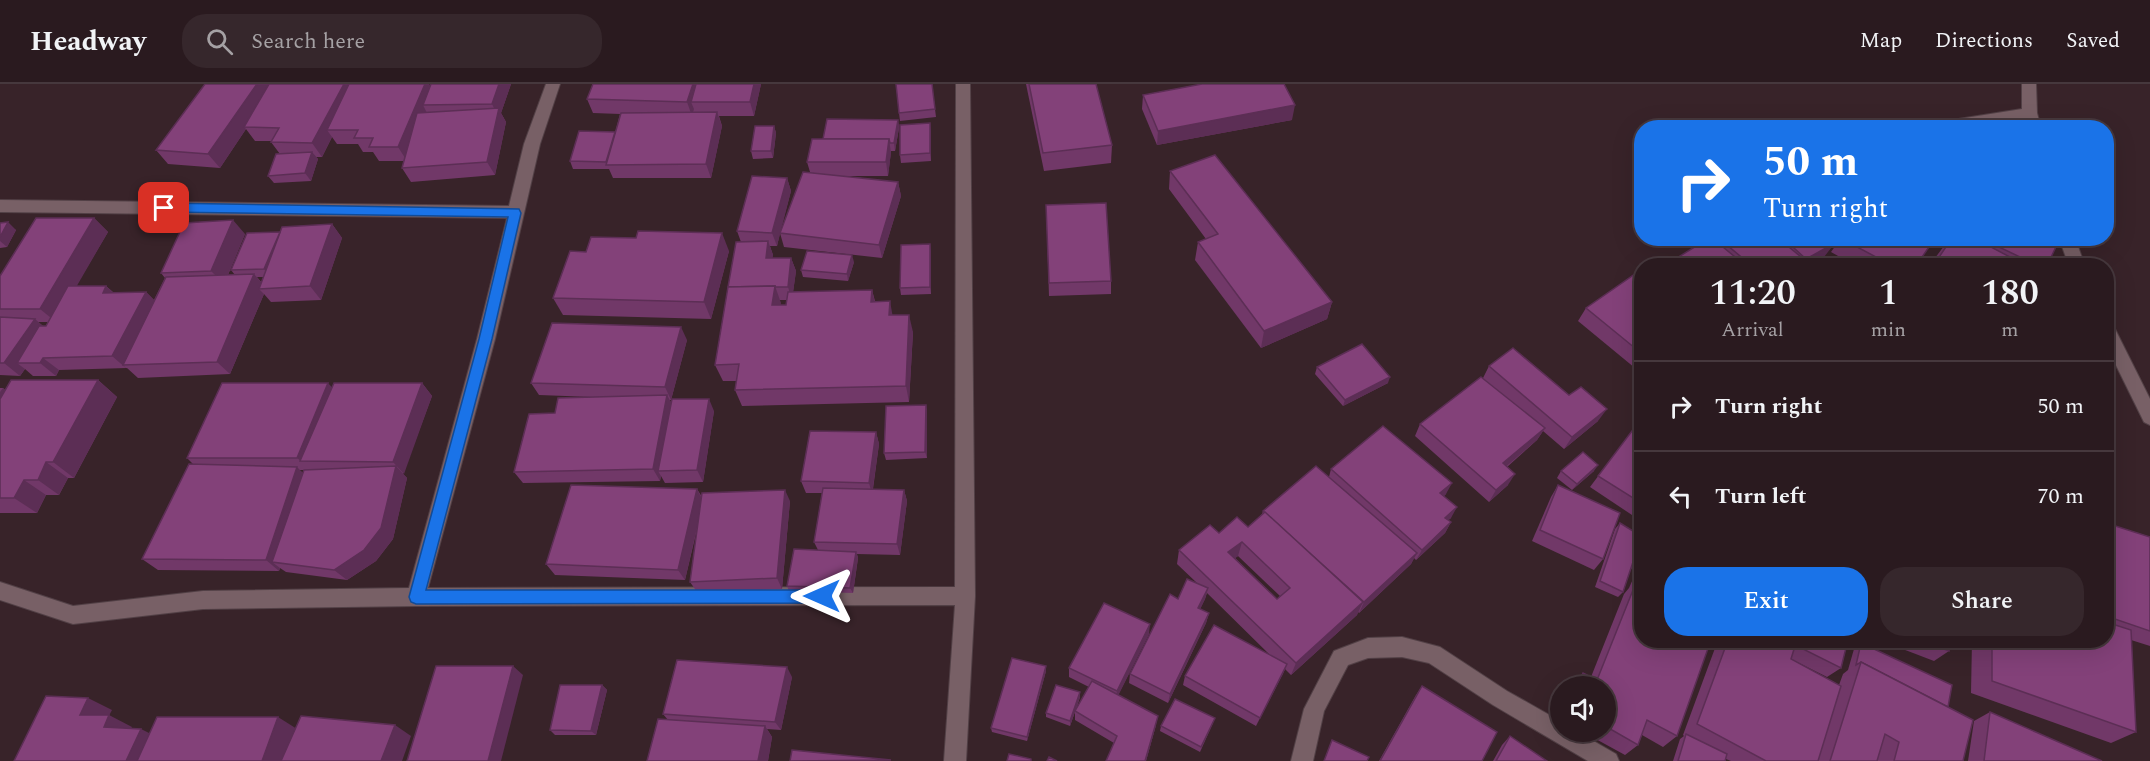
<!DOCTYPE html>
<html lang="en">
<head>
<meta charset="utf-8">
<style>
	body { margin:0; font-family:Spectral,serif; background:#36272c; color:#f1f3f6; height:100vh; display:flex; flex-direction:column; font-size:22px; white-space:nowrap }
	* { box-sizing:border-box; margin:0 }
	p { font-size:20px; color:#a5a1a4 }
	.icon { flex:none; width:33px; height:33px; fill:none; stroke:currentColor; stroke-width:2; stroke-linecap:round; stroke-linejoin:round }
	.map { position:relative; flex:1; overflow:hidden }
	.details { position:absolute; left:1634px; top:174px; width:480px; height:390px; display:flex; flex-direction:column; background:#2a1a1f; border-radius:24px; box-shadow:0 6px 24px #0002,0 0 0 2px #46383d }
	.details>* { flex:none }
	.guide { position:absolute; left:1634px; top:36px; width:480px; height:126px; border-radius:24px; box-shadow:0 6px 24px #0002,0 0 0 2px #46383d; background:#1a73e8; color:#fff; overflow:hidden }
	.buttons { position:absolute; left:1550px; top:592px; display:grid; gap:12px }
	.buttons a { display:grid; place-items:center; width:66px; height:66px; border-radius:50%; background:#2a1a1f; box-shadow:0 6px 24px #0002,0 0 0 2px #46383d; font-size:30px }
	.pin { position:absolute; display:grid; place-items:center; width:51px; height:51px; color:#fff; margin:-26px; border-radius:12px; box-shadow:0 3px 9px #0006 }
	.me { position:absolute; width:66px; margin:-33px; rotate:270deg; stroke-linejoin:round; filter:drop-shadow(0 0 4px #0008) }
	.turn { display:flex; align-items:center; gap:21px; height:126px; padding:0 30px; font-size:27px }
	.turn .icon { width:78px; height:78px; stroke-width:2.5 }
	.turn b { display:block; font-size:42px; line-height:51px }
	.eta { display:flex; justify-content:space-evenly; align-items:center; height:102px; text-align:center }
	.eta b { font-size:36px; font-weight:600; line-height:42px }
	.primary-button { display:flex; gap:12px; margin-top:auto; padding:12px 30px }
	.primary-button a { flex:1; height:69px; border-radius:24px; background:#1a73e8; color:#fff; font-size:24px; font-weight:600; line-height:69px; text-align:center }
	.primary-button a+a { background:#36272c; color:#f1f3f6 }
	ul { padding:0; list-style:none }
	li { display:flex; align-items:center; gap:18px; height:90px; padding:0 30px; border-top:2px solid #46383d }
	li div { flex:1 }
	li b { display:block; font-size:22px }
	li em { font-style:normal }
	header { display:flex; align-items:center; gap:36px; box-sizing:border-box; height:84px; padding:0 30px; background:#2a1a1f; border-bottom:2px solid #46383d }
	header strong { font-size:28px }
	nav { display:flex; gap:33px; margin-inline-start:auto; font-size:21px }
	.search { width:420px; height:54px; background:#36272c; display:flex; align-items:center; gap:15px; box-sizing:border-box; padding:0 21px; border-radius:24px; color:#a5a1a4; font-size:22px }
	.map>svg:first-child { display:block }
</style>
</head>
<body>
<header>
<strong>Headway</strong>
<div class="search"><svg class="icon" aria-label="search" viewBox="0 0 24 24"><circle cx="10" cy="10" r="6"/><path d="M15 15l6 6"/></svg>Search here</div>
<nav><a>Map</a><a>Directions</a><a>Saved</a></nav>
</header>
<div class="map">
<svg width="2150" height="677" viewBox="0 0 2150 677">
	<rect width="100%" height="100%" fill="#382329"/>
	<g fill="none" stroke-linecap="round" stroke-linejoin="round">
		<g stroke="#524046" stroke-width="2">
			<g id="minor">
				<polygon points="546,0 560,0 540,60 495,255 428,504 955,503 956,0 970,0 975,512 966,677 944,677 955,521 416,522 203,525 73,540 0,516 0,498 73,522 203,507 409,504 477,255 507,134 0,128 0,116 509,122 524,60"/>
				<polygon points="2022,0 2036,0 2037,29 2041,44 2026,44 2024,35 1970,44 1926,44 1933,39 2022,25"/>
				<polygon points="2059,154 2075,154 2085,182 2069,182"/>
				<polygon points="2106,237 2112,239 2150,315 2150,341 2144,338 2106,261"/>
				<polygon points="1402,553 1440,563 1507,607 1560,637 1560,648 1578,648 1616,670 1619,677 1588,677 1493,621 1429,579 1402,573 1368,574 1348,581 1324,627 1313,677 1291,677 1304,625 1334,567 1368,554"/>
			</g>
		</g>
		<use href="#minor" fill="#786066" fill-rule="evenodd"/>
	</g>
	<g fill="#713868" fill-rule="evenodd">
		<polygon points="205,0 429,0 430,2 431,0 511,0 501,29 506,38 495,91 411,98 402,84 404,77 379,77 373,68 363,68 358,60 337,60 332,53 322,73 316,73 318,75 311,97 274,99 268,92 280,70 271,58 271,57 255,57 246,45 220,84 168,80 156,66"/>
		<polygon points="761,0 754,32 719,32 722,42 711,94 613,94 609,85 573,85 570,77 615,49 620,30 593,29 587,15"/>
		<polygon points="932,0 936,33 900,37 899,29"/>
		<polygon points="1026,0 1096,0 1112,61 1111,79 1044,87"/>
		<polygon points="1143,11 1292,36 1157,61 1142,25"/>
		<path d="M898 36 899 44 895 67H891L888 92H844L898 98 901 112 882 174 784 163 780 149 777 162H770L773 171 772 174H791L796 187 793 208 872 206 875 217 913 248 909 318 742 322 735 306 737 297H723L715 281 741 158 737 147 787 94 791 107 780 148 810 88 807 78 823 55ZM780 216H787L786 221H780Z"/>
		<polygon points="774,42 776,49 773,74 753,75 751,67"/>
		<polygon points="931,47 931,77 901,79 900,71"/>
		<polygon points="1170,87 1332,218 1327,235 1261,264 1195,176 1198,158 1206,155 1169,105"/>
		<polygon points="1046,121 1111,197 1111,210 1049,212"/>
		<path d="M94 134 108 148 76 202H106L113 208H146L154 216 165 194 161 189 245 150 228 191H235L231 186 280 149 332 140 342 154 321 216 271 218 264 210 230 290 138 294 127 284 59 286 56 292H33L25 285 20 292 0 291V192ZM257 193H264L262 199ZM38 238H48L46 242H43Z"/>
		<polygon points="0,139 16,146 7,163 0,164"/>
		<polygon points="1724,154 1829,154 1824,173 1808,182 1664,182 1719,160 1721,156"/>
		<polygon points="1841,154 1935,154 1916,182 1856,182 1831,168"/>
		<polygon points="1939,154 2060,154 2047,182 1929,182 1947,158"/>
		<polygon points="729,167 711,235 563,231 553,214 586,168"/>
		<polygon points="931,167 931,210 901,211 900,204"/>
		<polygon points="854,178 848,197 803,193 801,186"/>
		<polygon points="1641,195 1641,289 1578,237 1586,224"/>
		<polygon points="687,256 671,316 670,316 671,319 714,327 703,398 665,399 661,392 660,397 523,399 514,388 555,329 592,313 539,311 531,299"/>
		<polygon points="1489,282 1598,337 1564,365 1543,347 1537,356 1507,383 1508,401 1489,418 1415,352 1420,340 1483,294"/>
		<polygon points="1317,283 1388,299 1343,322 1315,290"/>
		<polygon points="98,296 117,313 74,394 68,394 59,411 46,411 37,429 0,429 0,304 3,304 5,306"/>
		<path d="M422 299 432 312 403 390 407 394 393 455 376 477 347 496 286 488 280 484 279 487 158 486 142 475 194 381 187 374 332 303ZM299 386H309L303 389Z"/>
		<polygon points="926,321 927,327 927,374 886,376 884,369"/>
		<polygon points="1641,335 1641,437 1590,403"/>
		<polygon points="876,348 879,360 873,405 904,406 907,417 900,471 857,470 858,474 853,509 789,507 787,502 818,466 814,458 822,409 806,409 801,397"/>
		<path d="M1331 385 1446 410 1444 412 1451 434 1448 436 1451 438 1445 449 1416 476 1414 474 1411 480 1359 529 1358 528 1357 531 1291 591 1285 585 1256 642 1183 601 1185 592 1271 572 1207 509 1205 515 1200 525 1209 529 1206 539 1168 619 1129 599 1130 590 1178 515 1197 499 1177 480 1179 466 1219 449 1248 443 1262 430 1263 427 1329 393ZM1238 472 1280 512 1277 515 1235 474Z"/>
		<polygon points="1561,387 1594,387 1572,406 1557,394"/>
		<polygon points="1558,401 1603,475 1594,486 1532,457 1551,413"/>
		<polygon points="697,405 702,413 790,417 782,505 697,508 690,498 698,441 685,496 555,491 546,480"/>
		<polygon points="1620,439 1636,480 1631,485 1623,508 1618,513 1595,503 1615,445"/>
		<polygon points="2106,439 2150,453 2150,562 2131,556 2136,648 2111,659 1971,609 1972,556 2106,556"/>
		<polygon points="1641,477 1641,556 1677,652 1663,663 1642,651 1638,661 1625,671 1583,648 1605,648 1605,603 1570,603 1571,601 1583,589 1591,593 1624,510 1629,504"/>
		<polygon points="1149,550 1118,611 1156,641 1146,677 1106,677 1114,659 1075,636 1075,628 1070,642 1046,633 1046,629 1080,608 1080,613 1076,626 1089,603 1069,593 1069,584"/>
		<polygon points="1718,556 1848,556 1841,584 1827,593 1795,577 1839,601 1843,590 1848,586 1854,565 1861,559 1948,623 1963,677 1877,677 1879,668 1877,677 1731,677 1726,675 1725,677 1673,677 1680,655 1684,652 1683,651"/>
		<polygon points="1879,556 1950,556 1949,567 1934,577"/>
		<polygon points="1046,582 1046,587 1027,657 992,648 991,644"/>
		<polygon points="792,593 781,646 767,645 772,653 768,677 647,677 668,636 663,630"/>
		<polygon points="602,601 607,606 596,651 555,651 550,646"/>
		<polygon points="1422,602 1482,677 1379,677 1416,611"/>
		<polygon points="1990,628 2102,677 1968,677 1974,637"/>
		<polygon points="1213,639 1200,668 1160,647 1161,642"/>
		<polygon points="1510,652 1547,677 1493,677 1502,661"/>
	</g>
	<g fill="#5c2e55">
		<polygon points="257,0 277,0 244,43 246,45 220,84 208,70"/>
		<polygon points="344,0 360,0 327,46 332,53 322,73 312,59"/>
		<polygon points="425,0 429,0 435,11 423,21 427,29 407,77 398,63"/>
		<polygon points="499,0 511,0 501,29 506,38 495,91 487,78 497,30 492,20"/>
		<polygon points="693,0 702,0 691,18 694,25 692,32 687,18"/>
		<polygon points="754,0 761,0 754,32 750,18"/>
		<polygon points="1295,21 1292,36 1157,61 1158,47"/>
		<polygon points="717,28 722,42 711,94 706,80"/>
		<polygon points="898,36 899,44 895,67 894,59"/>
		<polygon points="930,39 931,47 931,77 930,69"/>
		<polygon points="774,42 776,49 773,74 771,67"/>
		<polygon points="889,55 891,69 888,92 886,78"/>
		<polygon points="312,68 318,75 311,97 305,89"/>
		<polygon points="787,94 791,107 777,162 772,149"/>
		<polygon points="898,98 901,112 882,174 879,161"/>
		<polygon points="94,134 108,148 56,238 40,225"/>
		<polygon points="233,136 245,150 224,200 211,187"/>
		<polygon points="8,138 16,146 7,163 0,157 0,153"/>
		<polygon points="332,140 342,154 321,216 310,202"/>
		<polygon points="280,148 286,155 270,193 264,185"/>
		<polygon points="722,149 729,167 711,235 704,218"/>
		<polygon points="768,157 773,171 770,188 766,174"/>
		<polygon points="1835,159 1824,173 1808,182 1799,182 1803,179 1806,175"/>
		<polygon points="930,160 931,167 931,210 930,203"/>
		<polygon points="852,171 854,178 848,197 847,190"/>
		<polygon points="791,174 796,187 792,216 788,203"/>
		<polygon points="254,190 266,204 259,205 264,210 230,290 217,278"/>
		<polygon points="106,202 120,215 103,209"/>
		<polygon points="775,202 781,219 777,238 772,221"/>
		<polygon points="872,206 876,223 871,218"/>
		<polygon points="146,208 159,221 123,281 127,285 112,272"/>
		<polygon points="890,217 893,234 889,231"/>
		<polygon points="1332,218 1327,235 1261,264 1264,247"/>
		<polygon points="909,231 913,248 909,318 906,302"/>
		<polygon points="35,235 50,248 17,279 25,285 20,292 4,279"/>
		<polygon points="681,243 687,256 671,316 665,303"/>
		<polygon points="43,274 59,286 56,292 40,279"/>
		<polygon points="1390,293 1388,299 1343,322 1345,316"/>
		<polygon points="98,296 117,313 74,394 53,378"/>
		<polygon points="328,299 339,311 301,377 297,374"/>
		<polygon points="422,299 432,312 404,390 393,378"/>
		<polygon points="3,304 19,316 0,345 0,308"/>
		<polygon points="667,311 674,324 658,387 661,392 660,397 653,385"/>
		<polygon points="709,315 714,327 703,398 697,386"/>
		<polygon points="926,321 927,327 927,374 925,368"/>
		<polygon points="1607,325 1598,337 1564,365 1572,353"/>
		<polygon points="1545,344 1537,356 1496,391 1503,379"/>
		<polygon points="876,348 879,360 872,410 869,399"/>
		<polygon points="46,378 68,394 59,411 38,396"/>
		<polygon points="1598,381 1594,387 1572,406 1577,400"/>
		<polygon points="396,382 407,394 393,455 376,477 347,496 334,486"/>
		<polygon points="297,383 309,395 272,478 280,484 279,487 266,476"/>
		<polygon points="1515,390 1508,401 1489,418 1496,406"/>
		<polygon points="24,396 46,411 37,429 14,414"/>
		<polygon points="1452,399 1446,410 1434,420 1440,409"/>
		<polygon points="697,405 703,417 685,496 678,486"/>
		<polygon points="785,406 790,417 782,505 777,494"/>
		<polygon points="904,406 907,417 900,471 897,460"/>
		<polygon points="1457,423 1451,434 1439,445 1445,434"/>
		<polygon points="1451,438 1445,449 1416,476 1422,466"/>
		<polygon points="1242,458 1238,472 1225,482 1228,468"/>
		<polygon points="856,468 858,474 853,509 850,504"/>
		<polygon points="1417,469 1411,480 1359,529 1364,518"/>
		<polygon points="1208,504 1205,515 1196,534 1198,524"/>
		<polygon points="1363,518 1357,531 1291,591 1296,579"/>
		<polygon points="1209,529 1206,539 1168,619 1170,610"/>
		<polygon points="1150,540 1149,550 1116,616 1117,607"/>
		<polygon points="1287,580 1283,590 1256,642"/>
		<polygon points="513,582 523,591 501,677 488,677"/>
		<polygon points="1046,582 1046,587 1027,657 1027,653"/>
		<polygon points="787,583 792,593 781,646 775,638"/>
		<polygon points="602,601 607,606 596,651 591,647"/>
		<polygon points="1080,608 1080,613 1070,642 1070,637"/>
		<polygon points="88,614 112,626 103,643 80,631"/>
		<polygon points="109,631 132,643 127,655 104,643"/>
		<polygon points="1158,632 1156,641 1146,677 1145,677"/>
		<polygon points="278,633 297,645 285,677 262,677"/>
		<polygon points="395,641 411,652 402,677 381,677"/>
		<polygon points="765,642 772,653 768,677 758,677"/>
		<polygon points="141,645 163,656 154,677 126,677"/>
	</g>
	<g fill="#834179" stroke="#5c2e55" stroke-width="1.5" fill-rule="evenodd">
		<polygon points="205,0 257,0 208,70 156,66"/>
		<polygon points="269,0 344,0 312,59 271,58 279,44 244,43"/>
		<polygon points="349,0 425,0 398,63 369,63 373,54 354,54 358,46 327,46"/>
		<polygon points="431,0 499,0 492,20 423,21"/>
		<polygon points="593,0 693,0 687,18 587,15"/>
		<polygon points="696,0 754,0 750,18 691,18"/>
		<polygon points="896,0 932,0 935,25 899,29"/>
		<polygon points="1029,0 1096,0 1112,61 1043,69"/>
		<polygon points="1202,0 1284,0 1295,21 1158,47 1143,11"/>
		<polygon points="499,24 487,78 402,84 417,29"/>
		<polygon points="717,28 706,80 606,81 621,29"/>
		<polygon points="827,35 898,36 894,59 890,59 889,55 823,55"/>
		<polygon points="930,39 930,69 900,71 900,41"/>
		<polygon points="755,42 774,42 771,67 751,67"/>
		<polygon points="579,47 615,48 606,78 570,77"/>
		<polygon points="812,55 889,55 886,78 807,78"/>
		<polygon points="312,68 305,89 268,92 276,70"/>
		<polygon points="1215,71 1332,218 1264,247 1198,158 1218,150 1170,87"/>
		<polygon points="803,88 898,98 879,161 780,149"/>
		<polygon points="752,92 787,94 772,149 737,147"/>
		<polygon points="1106,119 1111,197 1049,199 1046,121"/>
		<polygon points="36,134 94,134 40,225 0,225 0,192"/>
		<polygon points="233,136 211,187 161,189 184,139"/>
		<polygon points="8,138 0,153 0,139"/>
		<polygon points="332,140 310,202 259,205 282,143"/>
		<polygon points="638,147 722,149 704,218 553,214 570,167 586,168 591,153 636,154"/>
		<polygon points="280,148 264,185 231,186 247,149"/>
		<polygon points="1709,154 1712,154 1746,182 1664,182"/>
		<polygon points="1724,154 1778,154 1806,177 1799,182 1752,182 1721,156"/>
		<polygon points="1783,154 1829,154 1835,159 1806,175"/>
		<polygon points="1935,154 1916,182 1893,182 1842,155"/>
		<polygon points="1952,154 1974,154 2027,182 1933,182"/>
		<polygon points="1980,154 2060,154 2047,182 2039,182"/>
		<polygon points="768,157 766,174 791,174 788,203 775,203 775,202 728,203 736,158"/>
		<polygon points="930,160 930,203 900,204 901,161"/>
		<polygon points="807,167 852,171 847,190 801,186"/>
		<polygon points="254,190 217,278 123,281 166,193"/>
		<polygon points="1635,190 1641,195 1641,269 1586,224"/>
		<polygon points="68,202 106,202 103,209 146,208 112,272 43,274 40,279 17,279 39,242 46,242"/>
		<polygon points="775,202 772,221 786,221 788,208 872,206 871,218 890,217 889,231 909,231 906,302 735,306 739,280 715,281 728,203"/>
		<polygon points="0,233 35,235 4,279 0,279"/>
		<polygon points="552,239 681,243 665,303 531,299"/>
		<polygon points="1362,260 1390,293 1345,316 1317,283"/>
		<polygon points="1513,264 1569,311 1581,303 1607,325 1572,353 1489,282"/>
		<polygon points="1481,293 1545,344 1503,379 1515,390 1496,406 1420,340"/>
		<polygon points="11,296 98,296 53,378 46,378 38,396 24,396 14,414 0,414 0,315"/>
		<polygon points="222,299 328,299 297,374 187,374"/>
		<polygon points="334,299 422,299 393,378 300,377"/>
		<polygon points="667,311 653,385 514,388 529,330 555,329 558,314"/>
		<polygon points="672,315 709,315 697,386 658,387"/>
		<polygon points="926,321 925,368 884,369 886,322"/>
		<polygon points="1641,335 1641,419 1598,392"/>
		<polygon points="1383,342 1452,399 1440,409 1457,423 1445,434 1451,438 1422,466 1331,385"/>
		<polygon points="810,347 876,348 869,399 801,397"/>
		<polygon points="1583,368 1598,381 1577,400 1561,387"/>
		<polygon points="189,380 297,383 266,476 142,475"/>
		<polygon points="396,382 381,444 364,466 334,486 272,478 304,386"/>
		<polygon points="1316,382 1417,469 1364,518 1263,427"/>
		<polygon points="571,401 697,405 678,486 546,480"/>
		<polygon points="1558,401 1620,429 1603,475 1540,446"/>
		<polygon points="823,404 904,406 897,460 814,458"/>
		<polygon points="785,406 777,494 690,498 702,409"/>
		<path d="M1265 428 1363 518 1296 579 1179 466 1210 441 1219 449 1237 433 1248 443ZM1242 458 1290 504 1277 515 1228 468Z"/>
		<polygon points="1620,439 1641,452 1641,472 1636,480 1633,478 1623,508 1600,497"/>
		<polygon points="2106,439 2150,453 2150,547 2106,532"/>
		<polygon points="794,465 856,468 850,504 787,502"/>
		<polygon points="1641,493 1641,556 1711,556 1677,652 1647,636 1638,661 1605,642 1605,603 1577,603 1583,589 1597,596 1637,496 1639,497"/>
		<polygon points="1187,495 1208,504 1198,524 1209,529 1170,610 1130,590 1170,510 1178,515"/>
		<polygon points="1104,519 1150,540 1117,607 1069,584"/>
		<polygon points="2106,538 2131,546 2136,648 1992,597 1992,556 2106,556"/>
		<polygon points="1214,541 1287,580 1260,634 1185,592"/>
		<polygon points="1728,556 1785,556 1795,562 1791,575 1841,602 1818,677 1766,677 1697,640"/>
		<polygon points="1785,556 1848,556 1841,584"/>
		<polygon points="1920,556 1950,556 1949,567"/>
		<polygon points="1861,559 1952,601 1948,623 1861,578 1856,581"/>
		<polygon points="1012,574 1046,582 1027,653 991,644"/>
		<polygon points="677,576 787,583 775,638 663,630"/>
		<polygon points="1861,578 1973,636 1963,677 1894,677 1899,658 1885,650 1877,677 1830,677"/>
		<polygon points="436,582 513,582 488,677 407,677"/>
		<polygon points="1092,597 1158,632 1145,677 1106,677 1117,652 1075,627"/>
		<polygon points="560,601 602,601 591,647 550,646"/>
		<polygon points="1056,601 1080,608 1070,637 1046,629"/>
		<polygon points="1422,602 1497,648 1482,677 1380,677"/>
		<polygon points="46,612 88,614 80,631 109,631 104,643 141,645 126,677 14,677"/>
		<polygon points="1175,615 1215,634 1201,663 1161,642"/>
		<polygon points="1990,628 2102,677 1984,677"/>
		<polygon points="301,632 395,641 381,677 281,677"/>
		<polygon points="157,633 278,633 262,677 137,677"/>
		<polygon points="658,635 765,642 758,677 647,677"/>
		<polygon points="1686,650 1727,670 1725,677 1678,677"/>
		<polygon points="1510,652 1547,677 1496,677"/>
		<polygon points="1332,656 1369,673 1367,677 1324,677"/>
		<polygon points="792,666 891,676 790,677"/>
		<polygon points="1009,670 1031,675 1031,677 1007,677"/>
		<polygon points="1049,673 1057,677 1047,677"/>
	</g>
	<polygon fill="#1a73e8" stroke="#114b97" stroke-width="1.5" points="164,119 519,125 521,129 492,255 426,506 822,506 827,508 829,512 827,517 822,519 416,520 411,518 409,513 479,255 508,133 164,128 158,124"/>
</svg>
<div class="buttons">
<a><svg class="icon" aria-label="sound" viewBox="0 0 24 24"><path d="M4 9h4l5-4v14l-5-4H4zM17 9q2 3 0 6"/></svg></a>
</div>
<div class="pin" style="left:164px;top:124px;background:#d93025"><svg class="icon" aria-label="arrive" viewBox="0 0 24 24"><path d="M6 21V4h12l-3 4 3 4H6"/></svg></div>
<svg class="me" style="left:822px;top:512px" viewBox="-20 -20 40 40"><path d="M0-17L14 15 0 8-14 15z" fill="#1a73e8" stroke="#fff" stroke-width="4"/></svg>
<div class="guide">
<div class="turn"><svg class="icon" aria-label="right" viewBox="0 0 24 24"><path d="M7 20v-9h11M14 6l5 5-5 5"/></svg><div><b>50 m</b>Turn right</div></div>
</div>
<section class="details">
<div class="eta">
<div><b>11:20</b><p>Arrival</p></div>
<div><b>1</b><p>min</p></div>
<div><b>180</b><p>m</p></div>
</div>
<ul>
<li><svg class="icon" aria-label="right" viewBox="0 0 24 24"><path d="M7 20v-9h11M14 6l5 5-5 5"/></svg><div><b>Turn right</b></div><em>50 m</em></li>
<li><svg class="icon" aria-label="left" viewBox="0 0 24 24"><path d="M17 20v-9H6M10 6l-5 5 5 5"/></svg><div><b>Turn left</b></div><em>70 m</em></li>
</ul>
<div class="primary-button"><a>Exit</a><a>Share</a></div>
</section>
</div>
</body>
</html>
